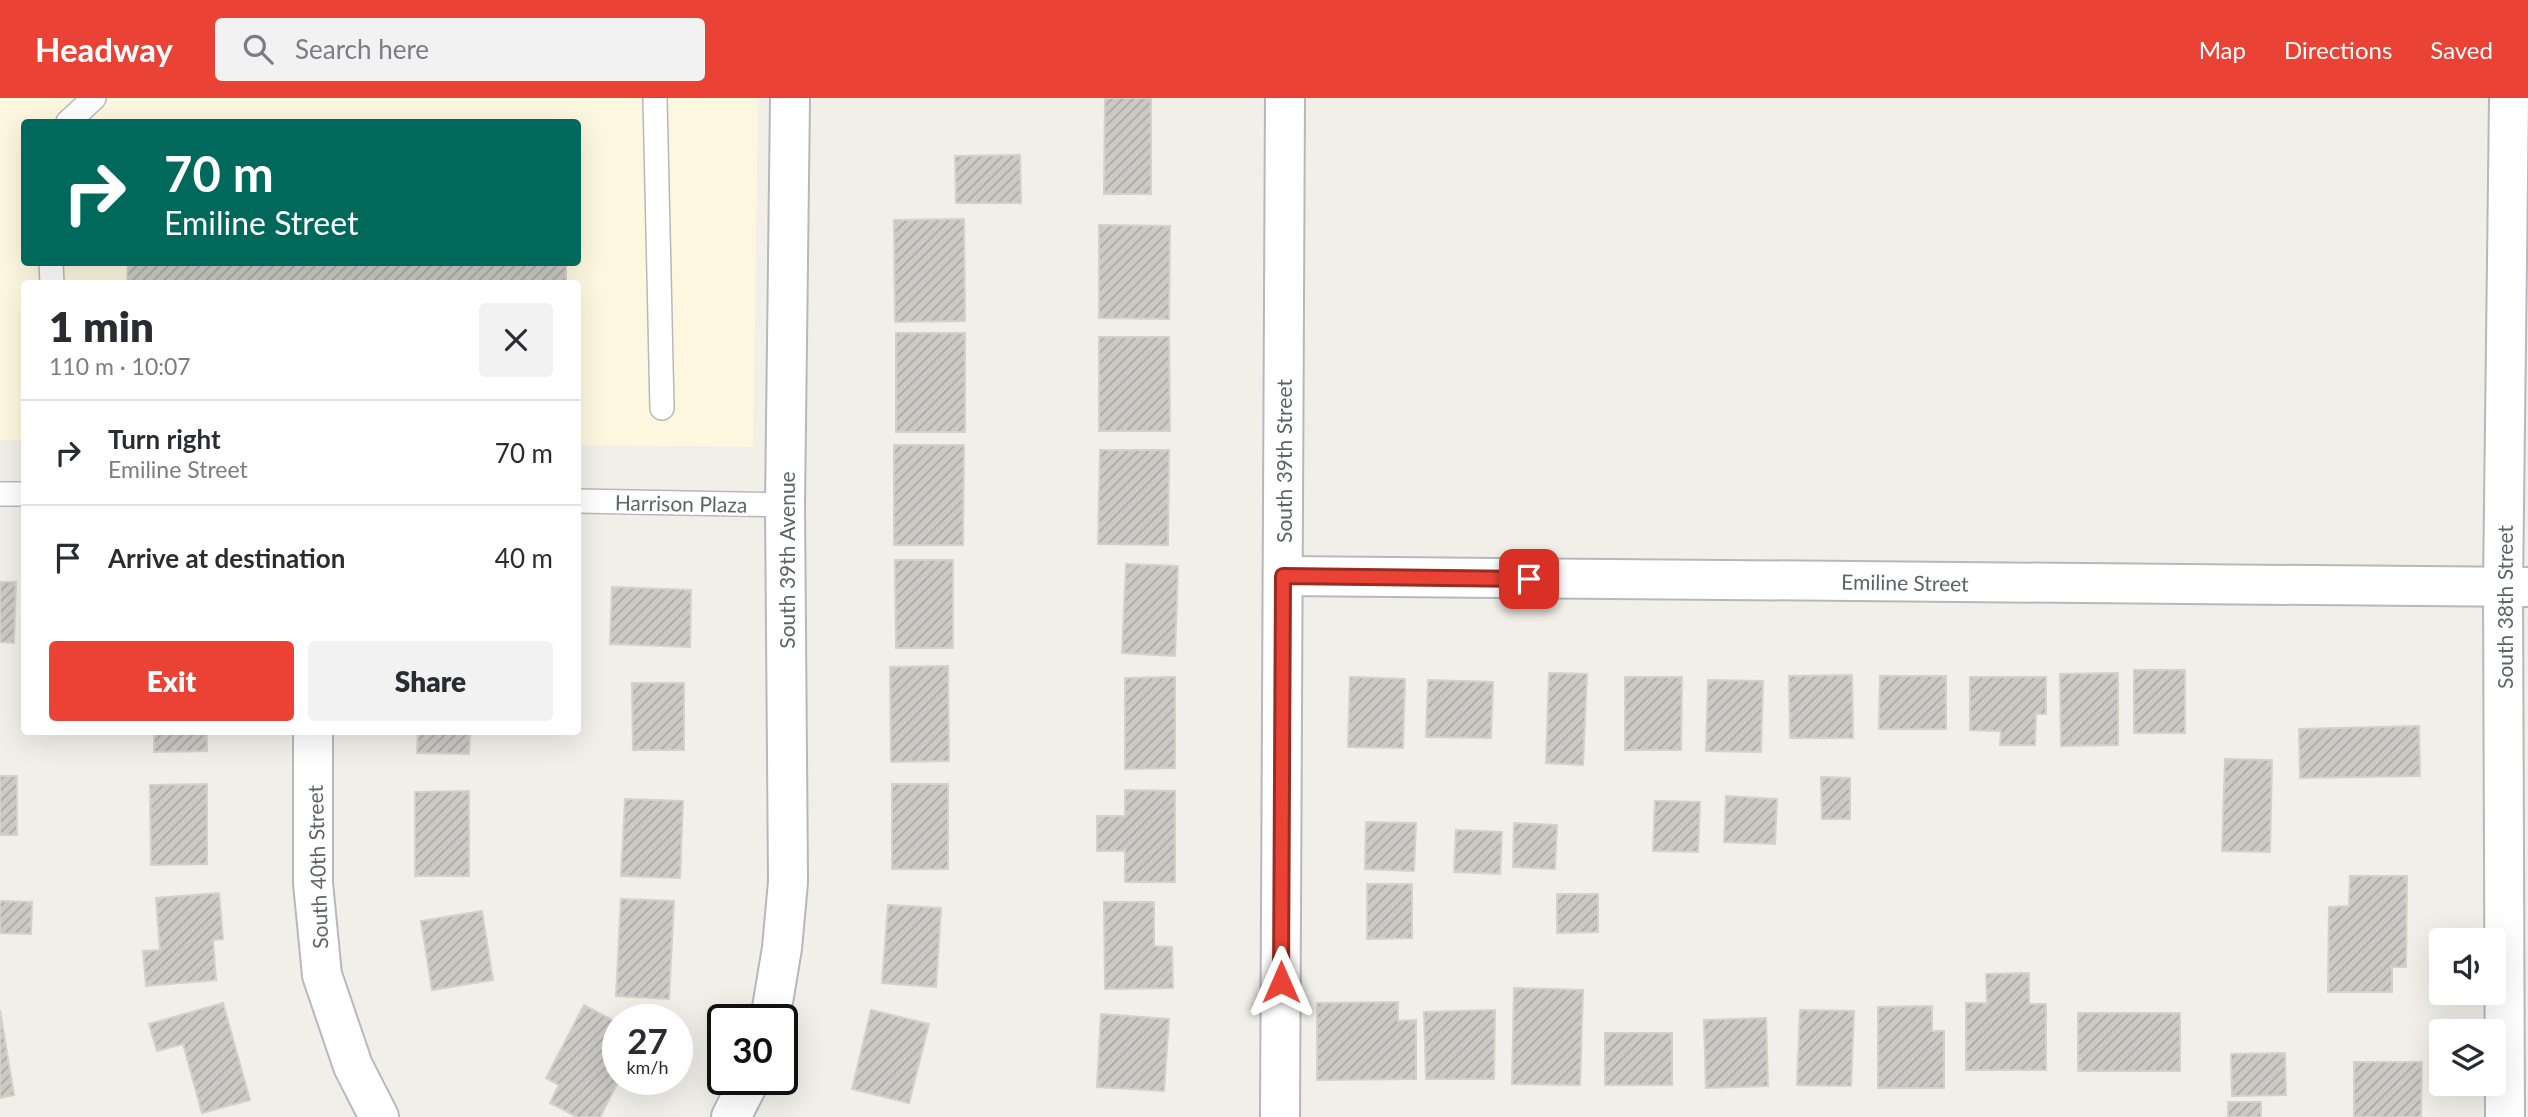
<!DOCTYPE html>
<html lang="en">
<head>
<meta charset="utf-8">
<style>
	body { margin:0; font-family:Lato,sans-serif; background:#f2f2f3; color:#2b2b33; height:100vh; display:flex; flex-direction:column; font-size:26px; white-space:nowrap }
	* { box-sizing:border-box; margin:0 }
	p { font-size:23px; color:#7c7c81 }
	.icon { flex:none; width:38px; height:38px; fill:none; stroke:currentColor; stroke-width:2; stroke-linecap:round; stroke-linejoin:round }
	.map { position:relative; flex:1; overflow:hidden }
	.details { position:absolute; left:21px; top:182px; width:560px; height:455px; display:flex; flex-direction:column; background:#fff; border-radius:7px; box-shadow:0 7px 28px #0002 }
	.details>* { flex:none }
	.guide { position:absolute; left:21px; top:21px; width:560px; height:147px; border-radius:7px; box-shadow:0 7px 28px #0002; background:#00695c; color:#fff; overflow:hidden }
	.tools { position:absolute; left:2429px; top:830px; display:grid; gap:14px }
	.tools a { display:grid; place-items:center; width:77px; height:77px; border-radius:7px; background:#fff; box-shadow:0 7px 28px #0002; font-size:35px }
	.speed { position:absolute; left:602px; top:906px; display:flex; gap:14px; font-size:35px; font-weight:700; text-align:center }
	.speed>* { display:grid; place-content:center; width:91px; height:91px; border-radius:50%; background:#fff; box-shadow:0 7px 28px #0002; line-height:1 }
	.speed small { font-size:18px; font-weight:400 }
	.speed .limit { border:4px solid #111; border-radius:10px; background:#fff; color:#111 }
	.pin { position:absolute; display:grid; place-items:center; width:60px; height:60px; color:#fff; margin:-30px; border-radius:14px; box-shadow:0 4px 10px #0006 }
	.me { position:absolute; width:77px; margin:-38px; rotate:0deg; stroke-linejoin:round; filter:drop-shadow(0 0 5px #0008) }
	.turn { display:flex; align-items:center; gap:24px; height:147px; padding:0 28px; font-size:32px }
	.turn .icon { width:91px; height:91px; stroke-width:2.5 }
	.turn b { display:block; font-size:49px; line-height:60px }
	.round { display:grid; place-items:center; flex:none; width:74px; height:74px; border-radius:7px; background:#f2f2f3 }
	.headline { display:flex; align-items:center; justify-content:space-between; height:119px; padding:0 28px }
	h1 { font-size:42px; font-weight:800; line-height:52px }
	.primary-button { display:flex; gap:14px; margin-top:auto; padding:14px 28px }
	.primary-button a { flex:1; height:80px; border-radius:7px; background:#ea4335; color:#fff; font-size:28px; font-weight:800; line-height:80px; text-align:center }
	.primary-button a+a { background:#f2f2f3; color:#2b2b33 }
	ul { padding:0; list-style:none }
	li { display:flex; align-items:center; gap:21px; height:105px; padding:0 28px; border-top:2px solid #e1e1e2 }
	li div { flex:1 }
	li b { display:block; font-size:26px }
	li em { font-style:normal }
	header { display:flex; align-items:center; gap:42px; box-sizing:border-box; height:98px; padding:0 35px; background:#ea4335; color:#fff }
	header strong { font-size:33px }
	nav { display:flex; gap:38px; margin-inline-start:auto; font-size:24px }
	.search { width:490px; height:63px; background:#f2f2f3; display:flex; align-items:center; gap:18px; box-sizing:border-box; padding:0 24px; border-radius:7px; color:#7c7c81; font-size:26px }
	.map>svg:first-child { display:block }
</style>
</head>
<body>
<header>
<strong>Headway</strong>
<div class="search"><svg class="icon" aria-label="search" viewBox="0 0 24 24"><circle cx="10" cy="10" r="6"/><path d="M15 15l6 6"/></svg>Search here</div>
<nav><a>Map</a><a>Directions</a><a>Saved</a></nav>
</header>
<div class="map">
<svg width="2528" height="1019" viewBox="0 0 2528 1019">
	<defs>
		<pattern id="building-hatch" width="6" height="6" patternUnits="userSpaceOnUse" patternTransform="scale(1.75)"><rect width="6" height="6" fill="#cccac5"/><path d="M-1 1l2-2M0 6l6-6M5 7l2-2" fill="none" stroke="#a9a8a4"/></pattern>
	</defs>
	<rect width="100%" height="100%" fill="#f1efe8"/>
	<path fill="#fef7e0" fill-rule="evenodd" d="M0 0H758L753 349 578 347V186H24V342H0ZM24 24H578V164H24Z"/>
	<g fill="url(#building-hatch)" stroke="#d6d1c6" stroke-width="2">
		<polygon points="1105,0 1151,0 1151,96 1104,96"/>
		<polygon points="1020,57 1021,105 956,105 955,58"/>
		<polygon points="964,121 965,223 895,224 894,122"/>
		<polygon points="1099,127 1170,128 1169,221 1099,220"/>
		<polygon points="128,164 566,164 566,186 127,186"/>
		<rect x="896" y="235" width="69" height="99"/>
		<polygon points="1099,239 1169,239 1170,333 1099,333"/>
		<polygon points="894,347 964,347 963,447 894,447"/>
		<polygon points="1100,352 1169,352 1168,447 1098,446"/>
		<polygon points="895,462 953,462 953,550 896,550"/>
		<polygon points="1126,466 1178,468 1175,558 1122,555"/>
		<polygon points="0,484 16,484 14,545 0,544"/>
		<polygon points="612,489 691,492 690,549 610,546"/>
		<polygon points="948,568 949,663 891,664 890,569"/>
		<rect x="2134" y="572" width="51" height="63"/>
		<polygon points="1549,575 1587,576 1583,667 1546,665"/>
		<polygon points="2118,575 2118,647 2061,648 2060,576"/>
		<polygon points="1852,577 1853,640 1790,640 1789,578"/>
		<polygon points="1880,578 1946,578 1946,631 1879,631"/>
		<polygon points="1175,579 1175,670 1125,671 1125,580"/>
		<polygon points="1350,579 1405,581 1403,650 1348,649"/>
		<polygon points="1625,579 1682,579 1681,652 1625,652"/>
		<polygon points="1970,579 2046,579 2046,616 2036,616 2035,647 2000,647 2001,633 1970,632"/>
		<polygon points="1428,582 1493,584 1491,640 1426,639"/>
		<polygon points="1708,582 1763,583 1761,654 1706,653"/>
		<polygon points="632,585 684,585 684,652 633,652"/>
		<polygon points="2419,628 2420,678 2300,680 2299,631"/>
		<polygon points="154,634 207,634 207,653 154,654"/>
		<polygon points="418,634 470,634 469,656 417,655"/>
		<polygon points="2225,661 2272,662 2270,754 2222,753"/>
		<rect x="0" y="678" width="17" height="59"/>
		<polygon points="1821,679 1850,680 1850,721 1822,721"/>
		<polygon points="207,686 207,766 151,767 150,687"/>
		<rect x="892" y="686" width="56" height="85"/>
		<polygon points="1125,692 1175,693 1175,784 1125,784 1125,753 1097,753 1097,718 1125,718"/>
		<polygon points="469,693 469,778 415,778 415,694"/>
		<polygon points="1726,698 1777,701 1775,746 1724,744"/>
		<polygon points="625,701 683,703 680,780 621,778"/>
		<polygon points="1655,703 1700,704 1698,754 1653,753"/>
		<polygon points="1366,724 1416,725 1414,773 1365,771"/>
		<polygon points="1514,725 1557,727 1555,771 1513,769"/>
		<polygon points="1456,732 1502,734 1500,776 1454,774"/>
		<polygon points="2350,778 2407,778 2406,869 2392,869 2392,894 2328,894 2329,809 2349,808"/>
		<polygon points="1367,786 1412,786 1412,840 1367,841"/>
		<polygon points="219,795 223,841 213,842 216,882 146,888 143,853 160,852 156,800"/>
		<polygon points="1557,796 1598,796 1598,834 1557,835"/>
		<polygon points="621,801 674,803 669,901 616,898"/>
		<polygon points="0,803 32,804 31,836 0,835"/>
		<polygon points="1104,804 1154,804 1154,848 1172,849 1173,890 1105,891"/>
		<polygon points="888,807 941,810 936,889 882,885"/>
		<polygon points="482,813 493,882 432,892 421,823"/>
		<polygon points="2029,875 2029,906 2046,906 2046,972 1966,972 1966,905 1987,905 1986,876"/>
		<polygon points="1514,890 1583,892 1580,987 1512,986"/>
		<polygon points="1398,904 1398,923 1416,922 1416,981 1317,982 1317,905"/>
		<polygon points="223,905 250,1002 202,1015 183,946 157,953 149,926"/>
		<polygon points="584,907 618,925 619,982 600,1019 577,1019 550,1005 559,987 546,980"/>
		<polygon points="1932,908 1932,933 1944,933 1944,990 1878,990 1878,909"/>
		<polygon points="0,912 14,997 0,1000"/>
		<polygon points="871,912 929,926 909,1005 852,991"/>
		<polygon points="1495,912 1494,981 1426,981 1424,914"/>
		<polygon points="1800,912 1854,913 1851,988 1797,987"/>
		<rect x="2078" y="915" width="102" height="58"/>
		<polygon points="1101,916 1169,921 1164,993 1097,989"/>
		<polygon points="1766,920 1768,988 1706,990 1704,922"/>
		<rect x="1605" y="935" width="67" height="52"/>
		<polygon points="2285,955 2286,997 2232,998 2231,956"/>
		<polygon points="2354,964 2422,964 2421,1019 2354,1019"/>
		<rect x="2228" y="1004" width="33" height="15"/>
	</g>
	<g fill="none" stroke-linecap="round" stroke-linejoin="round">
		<g stroke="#b5b8bc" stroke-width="26">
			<g id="lane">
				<polyline points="655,0 662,310"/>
				<polyline points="68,24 94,0"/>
				<polyline points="51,164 52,186"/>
				<polyline points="0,396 24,396"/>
				<polyline points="578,403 785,407"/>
			</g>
		</g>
		<g stroke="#b5b8bc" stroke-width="42">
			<g id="street">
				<polyline points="1283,478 2528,489"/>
				<polyline points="313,634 313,785 322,877 353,968 379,1019"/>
				<polyline points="770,922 782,850 788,784 785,407 790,0"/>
				<polyline points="731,1019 750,982"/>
				<polyline points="1280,1019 1285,0"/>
				<polyline points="2505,1019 2503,489 2509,0"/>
			</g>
		</g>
		<use href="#lane" stroke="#fff" stroke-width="23"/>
		<use href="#street" stroke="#fff" stroke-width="38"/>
	</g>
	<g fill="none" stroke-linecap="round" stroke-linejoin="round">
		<g stroke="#982c22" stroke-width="18">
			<polyline id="route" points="1281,884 1283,478 1529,481"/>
		</g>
		<use href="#route" stroke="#ea4335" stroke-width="12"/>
	</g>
	<g text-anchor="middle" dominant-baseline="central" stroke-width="6" stroke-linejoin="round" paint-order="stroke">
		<g font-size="21" fill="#5f6368" stroke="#fff">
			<text transform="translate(1283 363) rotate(-90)">South 39th Street</text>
			<text transform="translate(681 405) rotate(1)">Harrison Plaza</text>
			<text transform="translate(786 462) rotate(-90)">South 39th Avenue</text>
			<text transform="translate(1905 484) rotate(1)">Emiline Street</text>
			<text transform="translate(2504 509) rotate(-90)">South 38th Street</text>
			<text transform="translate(317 769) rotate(-92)">South 40th Street</text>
		</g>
	</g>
</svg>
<div class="tools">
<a><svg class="icon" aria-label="sound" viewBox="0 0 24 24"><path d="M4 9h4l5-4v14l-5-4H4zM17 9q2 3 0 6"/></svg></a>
<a><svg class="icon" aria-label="layers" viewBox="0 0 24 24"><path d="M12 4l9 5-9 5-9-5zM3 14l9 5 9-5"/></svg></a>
</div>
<div class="speed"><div>27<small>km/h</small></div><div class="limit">30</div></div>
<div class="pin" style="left:1529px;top:481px;background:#d93025"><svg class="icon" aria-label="arrive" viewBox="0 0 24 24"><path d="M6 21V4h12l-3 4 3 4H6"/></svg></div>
<svg class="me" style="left:1281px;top:884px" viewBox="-20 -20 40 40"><path d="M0-17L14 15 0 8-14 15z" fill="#ea4335" stroke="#fff" stroke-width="4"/></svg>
<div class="guide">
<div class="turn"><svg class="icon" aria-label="right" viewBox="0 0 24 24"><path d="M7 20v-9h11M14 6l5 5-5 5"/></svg><div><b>70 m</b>Emiline Street</div></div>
</div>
<section class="details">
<div class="headline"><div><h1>1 min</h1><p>110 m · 10:07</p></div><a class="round"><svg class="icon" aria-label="close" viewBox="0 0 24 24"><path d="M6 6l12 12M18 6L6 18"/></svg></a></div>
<ul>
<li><svg class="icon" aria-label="right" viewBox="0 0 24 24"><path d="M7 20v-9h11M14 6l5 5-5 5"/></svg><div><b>Turn right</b><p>Emiline Street</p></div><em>70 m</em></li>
<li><svg class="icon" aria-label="arrive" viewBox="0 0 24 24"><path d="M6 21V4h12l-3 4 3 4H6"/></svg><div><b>Arrive at destination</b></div><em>40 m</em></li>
</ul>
<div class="primary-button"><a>Exit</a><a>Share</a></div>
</section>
</div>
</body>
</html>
